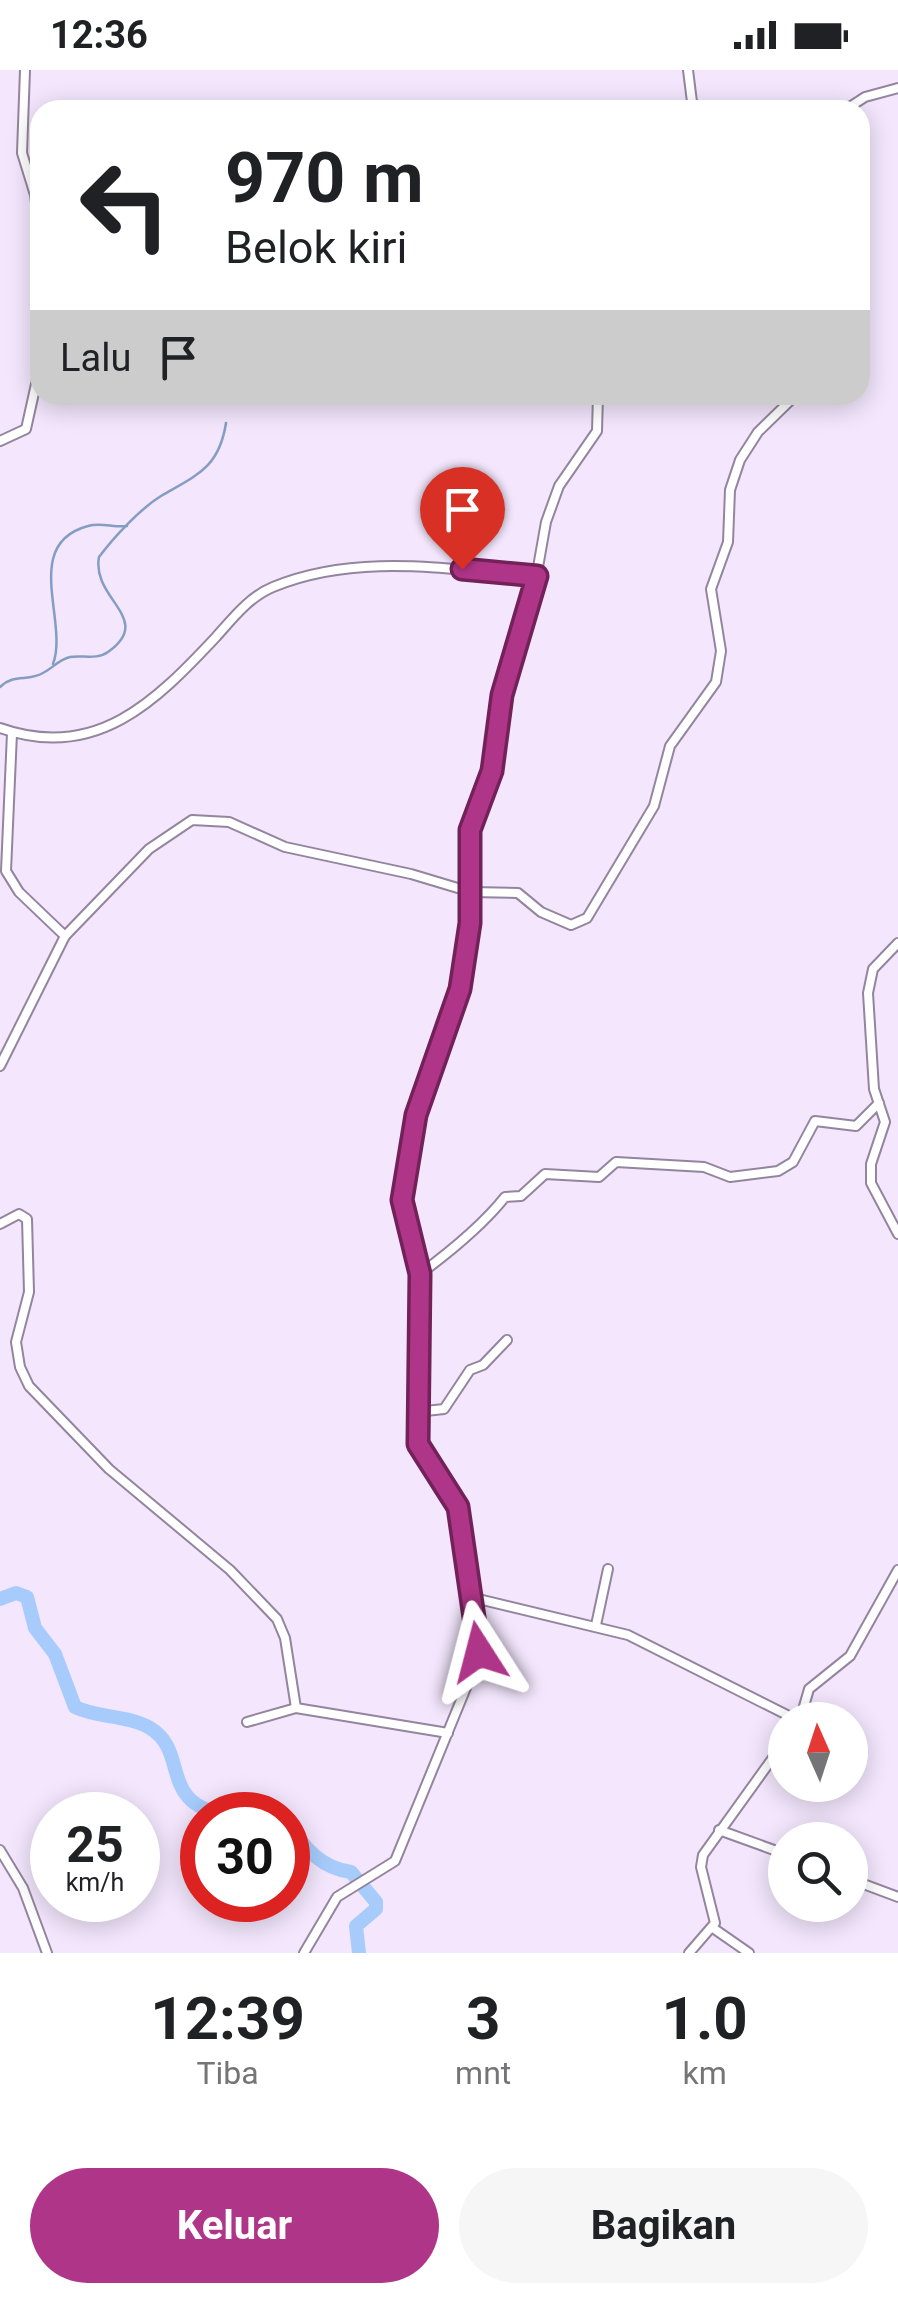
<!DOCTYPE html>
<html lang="id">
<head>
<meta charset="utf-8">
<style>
	body { margin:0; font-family:Roboto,sans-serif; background:#f6f6f6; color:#202124; height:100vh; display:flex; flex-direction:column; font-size:38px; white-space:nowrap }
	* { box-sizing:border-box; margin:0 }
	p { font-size:32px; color:#757577 }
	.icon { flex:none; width:55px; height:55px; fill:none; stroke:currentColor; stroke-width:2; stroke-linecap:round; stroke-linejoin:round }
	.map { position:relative; height:1883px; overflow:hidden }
	.drawer { display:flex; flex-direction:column; background:#fff; flex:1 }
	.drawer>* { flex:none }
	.top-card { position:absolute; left:30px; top:30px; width:840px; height:305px; border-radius:30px; box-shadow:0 5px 25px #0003; background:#fff; color:#202124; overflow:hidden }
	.needle { width:65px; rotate:357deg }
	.controls { position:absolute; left:768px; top:1632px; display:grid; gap:20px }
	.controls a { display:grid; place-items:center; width:100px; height:100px; border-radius:50%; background:#fff; box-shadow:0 5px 25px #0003; font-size:50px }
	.speed { position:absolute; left:30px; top:1722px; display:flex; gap:20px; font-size:50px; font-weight:700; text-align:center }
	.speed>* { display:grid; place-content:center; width:130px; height:130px; border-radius:50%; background:#fff; box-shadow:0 5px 25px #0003; line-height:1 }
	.speed small { font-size:25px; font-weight:400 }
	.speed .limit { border:15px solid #d22; background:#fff; color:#111 }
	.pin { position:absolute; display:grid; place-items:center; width:85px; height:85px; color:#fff; margin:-102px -42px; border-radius:50% 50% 50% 0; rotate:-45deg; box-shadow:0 0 10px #0007 }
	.pin .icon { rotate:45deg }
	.me { position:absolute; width:110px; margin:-55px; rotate:351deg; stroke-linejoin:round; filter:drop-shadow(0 0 8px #0008) }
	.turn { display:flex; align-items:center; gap:35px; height:210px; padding:0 30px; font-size:45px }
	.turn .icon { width:130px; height:130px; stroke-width:2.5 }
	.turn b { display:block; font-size:70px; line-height:85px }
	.then { display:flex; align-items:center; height:95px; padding:0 30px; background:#0003; gap:20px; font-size:38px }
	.eta { display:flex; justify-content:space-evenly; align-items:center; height:170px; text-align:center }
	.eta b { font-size:60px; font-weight:700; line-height:70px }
	.primary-button { display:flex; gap:20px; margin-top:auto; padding:20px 30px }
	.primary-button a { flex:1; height:115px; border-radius:60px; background:#af3588; color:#fff; font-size:40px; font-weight:700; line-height:115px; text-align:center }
	.primary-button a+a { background:#f6f6f6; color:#202124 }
	.status { display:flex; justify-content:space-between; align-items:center; height:70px; padding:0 50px; background:#fff; direction:ltr }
	.status svg { height:28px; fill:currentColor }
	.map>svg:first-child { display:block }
</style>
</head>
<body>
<div class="status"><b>12:36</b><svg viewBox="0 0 49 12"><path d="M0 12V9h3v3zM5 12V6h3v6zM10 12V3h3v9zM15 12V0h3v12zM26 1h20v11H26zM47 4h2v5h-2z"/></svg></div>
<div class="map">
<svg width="898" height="1883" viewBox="0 0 898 1883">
	<rect width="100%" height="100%" fill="#f3e6fd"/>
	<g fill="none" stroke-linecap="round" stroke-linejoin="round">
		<g stroke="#859dc2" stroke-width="2.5">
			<path d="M53 594C69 552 21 474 88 456 101 452 114 458 127 456"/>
			<path d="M0 617C14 603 28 612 43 603 53 598 58 590 70 587 82 585 97 590 108 582 155 549 91 529 99 487 114 467 140 439 161 426 197 405 219 398 226 353"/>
		</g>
		<g stroke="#a7ccfc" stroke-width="14">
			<path d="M0 1529 16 1523 27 1527 35 1558 55 1584 75 1637C97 1648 129 1645 150 1658 190 1682 157 1734 227 1745"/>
			<polyline points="255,1745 279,1745"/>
			<path d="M288 1750C301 1776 320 1798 351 1802L376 1832V1839L356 1856 359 1883"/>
		</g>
		<g stroke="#93859e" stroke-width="12">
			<g id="minor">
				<polyline points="25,0 22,83 35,125 40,162"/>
				<polyline points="688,0 693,40"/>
				<polyline points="845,40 865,27 898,18"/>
				<polyline points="0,371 26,359 40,296"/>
				<path d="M0 658C96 692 156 631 216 567 233 548 249 527 273 517 357 482 450 500 537 506"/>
				<polyline points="12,663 6,801 19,822 65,866"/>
				<polyline points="898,873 873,899 868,923 874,1019 885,1052 871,1094 871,1113 898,1164"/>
				<polyline points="0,996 65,866 149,779 192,750 229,752 285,777 411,804 471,822 518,823 541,842 571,855 587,848 654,736 670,676 716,612 721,581 711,519 728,472 730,420 740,390 758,362 796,325"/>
				<polyline points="0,1154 19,1144 27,1149 29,1222 16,1272 20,1297 29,1316 109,1399 230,1500 277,1549 285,1568 296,1638 448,1663"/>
				<path d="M420 1204C451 1181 482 1156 505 1127L521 1126 545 1104 599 1107 616 1092 704 1097 730 1107 778 1101 793 1092 815 1051 856 1056 879 1033"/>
				<polyline points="416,1342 444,1339 470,1300 483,1295 507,1270"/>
				<polyline points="470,1527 628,1565 797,1650"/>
				<polyline points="596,1555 608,1499"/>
				<polyline points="800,1650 809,1619 850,1586 898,1500"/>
				<polyline points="247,1652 296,1638"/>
				<polyline points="719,1760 785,1784"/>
				<polyline points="0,1780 23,1818 47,1883"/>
				<polyline points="850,1809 898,1827"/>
				<polyline points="713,1858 749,1883"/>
				<polyline points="304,1883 337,1827 395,1791 477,1591 479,1567 458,1437 426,1393 416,1358 420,1204 404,1141 403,1116 416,1045 457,933 470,853 468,772 492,701 502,625 532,531 546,452 559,416 597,361 598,325"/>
				<polyline points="689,1883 715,1853 701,1797 703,1785 785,1671"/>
			</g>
		</g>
		<use href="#minor" stroke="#fff" stroke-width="8"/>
	</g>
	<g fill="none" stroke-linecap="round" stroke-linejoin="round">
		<g stroke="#722258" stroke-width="25">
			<polyline id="route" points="462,499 537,506 502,625 492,701 470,760 470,853 460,919 416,1045 402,1130 420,1204 418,1374 458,1437 479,1582"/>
		</g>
		<use href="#route" stroke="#af3588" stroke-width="18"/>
	</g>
</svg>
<div class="controls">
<a><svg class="needle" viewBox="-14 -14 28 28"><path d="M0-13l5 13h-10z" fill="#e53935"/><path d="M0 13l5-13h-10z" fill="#757577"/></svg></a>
<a><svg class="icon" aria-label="search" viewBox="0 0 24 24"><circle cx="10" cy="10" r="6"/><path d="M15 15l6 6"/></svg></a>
</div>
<div class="speed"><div>25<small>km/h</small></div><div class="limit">30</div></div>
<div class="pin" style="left:462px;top:499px;background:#d93025"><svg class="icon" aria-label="arrive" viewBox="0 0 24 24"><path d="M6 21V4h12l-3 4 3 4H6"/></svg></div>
<svg class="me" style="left:479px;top:1582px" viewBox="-20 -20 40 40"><path d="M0-17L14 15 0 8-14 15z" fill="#af3588" stroke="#fff" stroke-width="4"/></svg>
<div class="top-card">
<div class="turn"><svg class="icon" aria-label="left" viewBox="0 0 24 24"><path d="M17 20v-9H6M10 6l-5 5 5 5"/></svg><div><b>970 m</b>Belok kiri</div></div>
<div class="then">Lalu<svg class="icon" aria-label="arrive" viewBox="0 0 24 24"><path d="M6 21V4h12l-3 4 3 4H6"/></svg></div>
</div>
</div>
<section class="drawer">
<div class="eta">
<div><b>12:39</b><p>Tiba</p></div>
<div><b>3</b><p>mnt</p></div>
<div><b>1.0</b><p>km</p></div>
</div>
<div class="primary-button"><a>Keluar</a><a>Bagikan</a></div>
</section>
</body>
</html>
